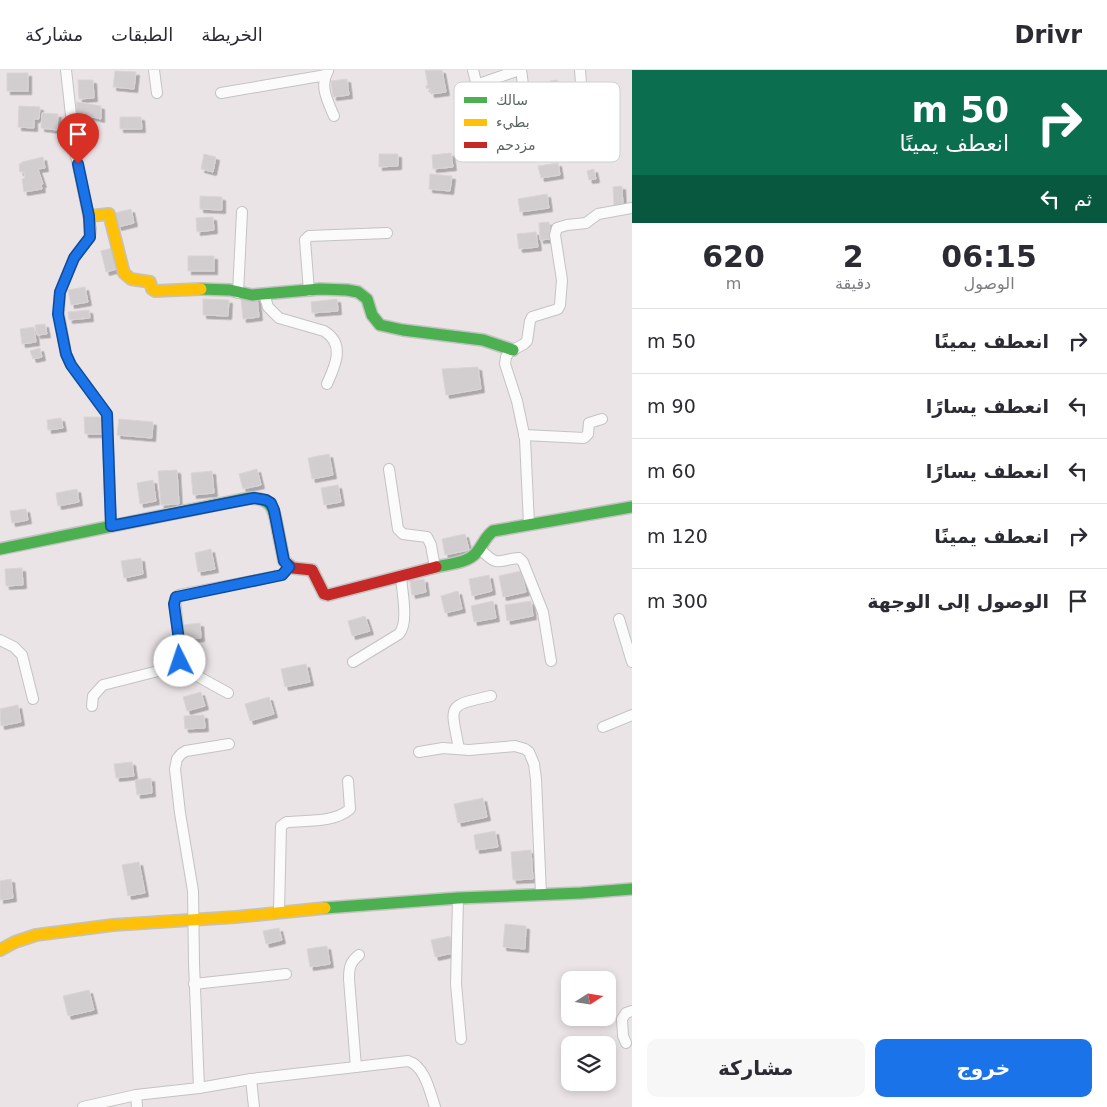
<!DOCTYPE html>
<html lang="ar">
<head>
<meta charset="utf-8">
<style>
	body { margin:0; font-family:"DejaVu Sans",Cairo,sans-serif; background:#f7f7f7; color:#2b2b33; direction:rtl; height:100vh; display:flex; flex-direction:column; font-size:19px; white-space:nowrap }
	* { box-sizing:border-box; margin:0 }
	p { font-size:16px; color:#7c7c81 }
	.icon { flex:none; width:28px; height:28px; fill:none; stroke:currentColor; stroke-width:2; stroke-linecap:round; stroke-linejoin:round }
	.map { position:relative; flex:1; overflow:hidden; direction:ltr }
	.side { display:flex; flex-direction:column; background:#fff; width:475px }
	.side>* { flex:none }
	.guide { background:#0b6e4f; color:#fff; overflow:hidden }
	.needle { width:32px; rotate:78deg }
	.controls { position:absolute; left:561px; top:901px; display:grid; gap:10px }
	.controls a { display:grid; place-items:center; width:55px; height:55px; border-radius:10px; background:#fff; box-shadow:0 2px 8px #0003; font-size:25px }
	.pin { position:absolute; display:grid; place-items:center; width:42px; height:42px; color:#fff; margin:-51px -21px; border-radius:50% 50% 50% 0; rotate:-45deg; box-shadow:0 0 5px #0007 }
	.pin .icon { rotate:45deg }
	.me { position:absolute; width:55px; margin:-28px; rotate:356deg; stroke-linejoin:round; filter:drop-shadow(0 0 4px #0008) }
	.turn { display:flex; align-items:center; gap:18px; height:105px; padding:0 15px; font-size:22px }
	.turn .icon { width:65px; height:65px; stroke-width:2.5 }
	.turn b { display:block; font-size:35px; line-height:42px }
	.then { display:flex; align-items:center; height:48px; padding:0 15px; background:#0003; gap:10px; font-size:19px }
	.eta { display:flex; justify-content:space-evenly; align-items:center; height:85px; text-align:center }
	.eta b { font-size:30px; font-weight:600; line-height:35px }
	.cta { display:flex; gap:10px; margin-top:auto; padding:10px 15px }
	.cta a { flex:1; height:58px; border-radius:10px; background:#1a73e8; color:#fff; font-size:20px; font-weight:600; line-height:58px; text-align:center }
	.cta a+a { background:#f7f7f7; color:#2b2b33 }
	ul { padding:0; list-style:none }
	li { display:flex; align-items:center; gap:15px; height:65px; padding:0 15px; border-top:1px solid #e1e1e2 }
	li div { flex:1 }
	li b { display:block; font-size:19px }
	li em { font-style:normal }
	header { display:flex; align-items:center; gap:30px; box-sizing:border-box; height:70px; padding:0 25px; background:#fff; border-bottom:1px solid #e1e1e2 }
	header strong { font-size:24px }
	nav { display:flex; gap:28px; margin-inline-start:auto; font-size:18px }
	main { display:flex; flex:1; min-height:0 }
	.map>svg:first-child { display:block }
</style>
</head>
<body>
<header>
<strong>Drivr</strong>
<nav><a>الخريطة</a><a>الطبقات</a><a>مشاركة</a></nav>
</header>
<main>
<section class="side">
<div class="guide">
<div class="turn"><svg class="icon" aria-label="right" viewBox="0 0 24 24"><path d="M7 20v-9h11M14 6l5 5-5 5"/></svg><div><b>50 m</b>انعطف يمينًا</div></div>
<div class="then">ثم<svg class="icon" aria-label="left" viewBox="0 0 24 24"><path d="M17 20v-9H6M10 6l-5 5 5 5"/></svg></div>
</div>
<div class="eta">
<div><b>06:15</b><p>الوصول</p></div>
<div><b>2</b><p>دقيقة</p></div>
<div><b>620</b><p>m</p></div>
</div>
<ul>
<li><svg class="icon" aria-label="right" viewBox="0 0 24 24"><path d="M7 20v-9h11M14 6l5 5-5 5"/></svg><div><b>انعطف يمينًا</b></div><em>50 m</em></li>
<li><svg class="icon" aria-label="left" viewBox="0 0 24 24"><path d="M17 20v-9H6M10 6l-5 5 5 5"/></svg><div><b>انعطف يسارًا</b></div><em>90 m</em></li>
<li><svg class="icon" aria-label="left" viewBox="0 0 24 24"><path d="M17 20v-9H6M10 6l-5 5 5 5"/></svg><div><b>انعطف يسارًا</b></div><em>60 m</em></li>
<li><svg class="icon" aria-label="right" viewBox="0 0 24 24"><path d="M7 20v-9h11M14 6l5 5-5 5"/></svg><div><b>انعطف يمينًا</b></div><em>120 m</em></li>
<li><svg class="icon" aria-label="arrive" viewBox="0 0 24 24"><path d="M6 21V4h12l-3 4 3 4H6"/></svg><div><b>الوصول إلى الوجهة</b></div><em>300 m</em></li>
</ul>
<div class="cta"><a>خروج</a><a>مشاركة</a></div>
</section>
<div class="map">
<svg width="632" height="1037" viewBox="0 0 632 1037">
	<defs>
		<filter id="shadow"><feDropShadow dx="3.5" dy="3.5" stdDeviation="0" flood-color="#0004"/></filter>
	</defs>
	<rect width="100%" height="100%" fill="#ebe4e6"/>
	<g fill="#d2cdce" stroke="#dad4d6" filter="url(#shadow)">
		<polygon points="425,0 442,0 446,22 431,24 430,19 426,18 426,16 428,15"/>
		<polygon points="115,1 136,2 134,19 113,17"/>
		<rect x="7" y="3" width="21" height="18"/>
		<polygon points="347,9 349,25 333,27 331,11"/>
		<polygon points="78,10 93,10 94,28 79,29"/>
		<polygon points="557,10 558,14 566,13 567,15 570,14 572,18 574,18 575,21 572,22 574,31 554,35 550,11"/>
		<polygon points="77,32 101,36 101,49 76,43"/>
		<polygon points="19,36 40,37 39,49 34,49 34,58 18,57"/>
		<polygon points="42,43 58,44 57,60 41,58"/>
		<polygon points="120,47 141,47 142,59 120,59"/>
		<polygon points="451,83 453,97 433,99 432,85"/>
		<polygon points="204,84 216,87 213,102 201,99"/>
		<polygon points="379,84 398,84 398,96 379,97"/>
		<polygon points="43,87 45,98 38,99 43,114 41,114 42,119 24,122 22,109 25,108 24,102 20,102 19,94 22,93 22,92"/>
		<polygon points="558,93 560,105 541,108 538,96"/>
		<polygon points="594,99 596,109 589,110 587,101"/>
		<polygon points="430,104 452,106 450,121 429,119"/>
		<polygon points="622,116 623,137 614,137 613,117"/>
		<polygon points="547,124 549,138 520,142 518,129"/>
		<polygon points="200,126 222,127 222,140 200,139"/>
		<polygon points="131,139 134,153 118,157 115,143"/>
		<polygon points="213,147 214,160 197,162 196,148"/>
		<polygon points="549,152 551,169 540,170 539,153"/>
		<polygon points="536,162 538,177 519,179 517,164"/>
		<polygon points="116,177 121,198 106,202 101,181"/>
		<rect x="188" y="186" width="26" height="15"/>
		<polygon points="85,217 88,232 71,235 68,220"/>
		<polygon points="257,227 259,247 243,249 241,229"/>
		<polygon points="203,229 229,230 228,246 203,245"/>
		<polygon points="337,229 338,241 312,243 311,232"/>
		<polygon points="89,240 90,248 69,250 68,242"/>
		<polygon points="45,254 47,264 37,265 35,255"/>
		<polygon points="34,257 36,272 22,274 20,259"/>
		<polygon points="40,278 42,287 33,289 30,281"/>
		<polygon points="478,297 481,319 446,325 442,299"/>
		<polygon points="84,347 105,347 105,364 85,364"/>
		<polygon points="61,348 63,358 48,360 47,350"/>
		<polygon points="119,349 153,352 152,368 117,365"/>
		<polygon points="329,384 333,405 312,409 308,388"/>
		<polygon points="257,399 261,415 243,419 239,404"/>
		<polygon points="177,400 179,434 161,435 158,401"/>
		<polygon points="212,401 214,423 193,425 191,403"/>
		<polygon points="153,410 156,431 140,434 137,413"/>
		<polygon points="338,415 341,432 324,435 321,418"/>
		<polygon points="77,419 79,432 58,436 56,423"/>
		<polygon points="26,439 28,450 12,453 10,441"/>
		<polygon points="465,464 469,480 445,485 442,469"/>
		<polygon points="211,479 215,499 198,502 195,483"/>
		<polygon points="141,488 143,504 124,508 121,491"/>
		<polygon points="22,498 23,515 6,516 5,499"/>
		<polygon points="521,501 526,522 503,527 499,506"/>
		<polygon points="489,505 492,521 472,526 469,509"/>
		<polygon points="424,509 426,522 412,525 410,511"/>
		<polygon points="458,521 462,539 445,543 441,526"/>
		<polygon points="493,531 496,548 474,552 471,536"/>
		<polygon points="531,531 533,546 507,551 505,535"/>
		<polygon points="365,546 370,561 352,566 348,551"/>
		<polygon points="200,553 201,568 184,569 183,555"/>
		<polygon points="306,594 310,612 285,617 281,599"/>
		<polygon points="201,622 205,636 187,641 183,627"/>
		<polygon points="269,627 274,644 250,651 245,634"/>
		<polygon points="18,635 21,652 1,656 0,639"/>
		<polygon points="204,645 205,658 185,659 184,646"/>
		<polygon points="132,692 134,706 116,708 114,694"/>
		<polygon points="151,708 152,723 137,725 135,710"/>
		<polygon points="483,728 487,747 458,753 454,734"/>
		<polygon points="495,761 498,777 476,780 474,765"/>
		<polygon points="531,780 533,809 513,810 511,782"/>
		<polygon points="139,792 145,823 128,826 122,795"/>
		<polygon points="11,809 13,828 0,830 0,811"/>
		<polygon points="505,854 526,856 525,879 503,877"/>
		<polygon points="279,858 282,870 266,874 263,861"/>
		<polygon points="450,866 453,883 435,887 431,870"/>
		<polygon points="327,876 330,894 310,897 307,879"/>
		<polygon points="89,920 94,940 68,946 63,926"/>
	</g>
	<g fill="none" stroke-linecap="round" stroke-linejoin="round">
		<g stroke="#c3c3c2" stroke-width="12">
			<g id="street">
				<polyline points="66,0 75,81 91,159 90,167 74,188 60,222 59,244 66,284 71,295 107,344 111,456"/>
				<polyline points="154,0 157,23"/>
				<polyline points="473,0 476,12 479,14 519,0"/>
				<polyline points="521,0 530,66 535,76 539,77 580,73 585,70 580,0"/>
				<path d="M328 1C319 16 328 32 334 46"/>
				<polyline points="221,23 326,5"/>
				<polyline points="309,221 305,170 309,166 387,163"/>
				<polyline points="238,223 242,142"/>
				<path d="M264 224 268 237 279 248 324 261C346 274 335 296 327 314"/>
				<polyline points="524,365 584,368 588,364 589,353 602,349"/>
				<polyline points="389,399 398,459 403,464 427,467 431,475 435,498"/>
				<polyline points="529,454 525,369 517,331 505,294 506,287 509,282 524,274 527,271 530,251 532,247 558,239 560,235 562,210 555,165 557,158 567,155 586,153 598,144 632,138"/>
				<path d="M480 479C499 498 496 490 519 488L523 492 543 542 551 591"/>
				<polyline points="619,549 632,592"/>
				<polyline points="0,570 14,577 22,585 33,629"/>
				<path d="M353 592 399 564C409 553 402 522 401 507"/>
				<polyline points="228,623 199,607 181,585 175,529 179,525 282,505 289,497"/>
				<polyline points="92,636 93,626 103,615 170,598 178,593 181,585"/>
				<polyline points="603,657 632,645"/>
				<path d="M459 679C451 635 445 636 491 626"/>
				<polyline points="419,682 443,678 469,680 515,676 525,679 529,682 534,694 536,709 541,824"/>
				<polyline points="458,828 456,914 461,969"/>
				<path d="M279 842 281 756 287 752C307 750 334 753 350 739L348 711"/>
				<polyline points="194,914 286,904"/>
				<polyline points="626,973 623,966 622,949 626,943 632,941"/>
				<path d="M356 997 349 909C349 898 350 892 359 885"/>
				<polyline points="251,1009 254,1037"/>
				<polyline points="199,1018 194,893 193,821 180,743 175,699 177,689 181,684 186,681 229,674"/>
				<polyline points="136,1025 137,1037"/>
				<path d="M83 1037 136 1025 199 1018 251 1009 408 991C425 996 430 1022 435 1037"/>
			</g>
		</g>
		<g stroke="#c2c3c1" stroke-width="14">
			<g id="fast">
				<polyline points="201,219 230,220 252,225 320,219 347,220 358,222 367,229 372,245 380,255 403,260 483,270 513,280"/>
				<path d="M0 479 249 428C274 428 274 441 278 461"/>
				<path d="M436 497C448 494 468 493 476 483 483 475 485 467 493 461L632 437"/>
				<polyline points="325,838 458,828 581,823 632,819"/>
			</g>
		</g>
		<g stroke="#c2c3c1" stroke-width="14">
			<g id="slow">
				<polyline points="89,146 109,144 124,203 131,209 150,212 152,219 155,221 201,219"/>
				<polyline points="0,880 15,872 36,865 113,855 236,847 325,838"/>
			</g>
		</g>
		<g stroke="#c2c3c1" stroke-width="14">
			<polyline id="jam" points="278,461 284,491 293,498 312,500 324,524 328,525 436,497"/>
		</g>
		<use href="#street" stroke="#fcfbfb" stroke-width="10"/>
		<use href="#fast" stroke="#4caf50" stroke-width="11"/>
		<use href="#slow" stroke="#ffc107" stroke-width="11"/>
		<use href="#jam" stroke="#c62828" stroke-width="11"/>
	</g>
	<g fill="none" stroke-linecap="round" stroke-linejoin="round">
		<g stroke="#114b97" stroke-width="12">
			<polyline id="route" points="78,94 89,146 90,167 74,188 60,222 58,244 66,284 71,295 107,344 111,456 254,428 266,430 271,433 274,440 284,491 289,497 282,505 176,527 174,534 181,585 180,591"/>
		</g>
		<use href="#route" stroke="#1a73e8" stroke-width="9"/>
	</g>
	<rect x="454" y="12" width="166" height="80" rx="8" fill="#fff" stroke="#ced0cf" stroke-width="1"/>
	<rect x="464" y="27" width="23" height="6" fill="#4caf50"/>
	<rect x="464" y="49" width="23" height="7" fill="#ffc107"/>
	<rect x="464" y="72" width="23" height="6" fill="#c62828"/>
	<g font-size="14" fill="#5a645f">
		<text x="496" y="35">سالك</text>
		<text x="496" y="57">بطيء</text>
		<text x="496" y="80">مزدحم</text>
	</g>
</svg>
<div class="controls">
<a><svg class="needle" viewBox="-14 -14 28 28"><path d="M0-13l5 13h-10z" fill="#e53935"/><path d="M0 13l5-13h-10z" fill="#7c7c81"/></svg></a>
<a><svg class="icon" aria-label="layers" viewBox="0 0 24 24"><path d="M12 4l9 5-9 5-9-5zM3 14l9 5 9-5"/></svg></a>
</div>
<div class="pin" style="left:78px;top:94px;background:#d93025"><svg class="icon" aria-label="arrive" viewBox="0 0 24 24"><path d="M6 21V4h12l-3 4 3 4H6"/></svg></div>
<svg class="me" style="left:180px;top:591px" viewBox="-20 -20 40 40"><circle r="19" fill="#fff"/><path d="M0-13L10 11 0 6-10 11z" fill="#1a73e8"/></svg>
</div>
</main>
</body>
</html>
